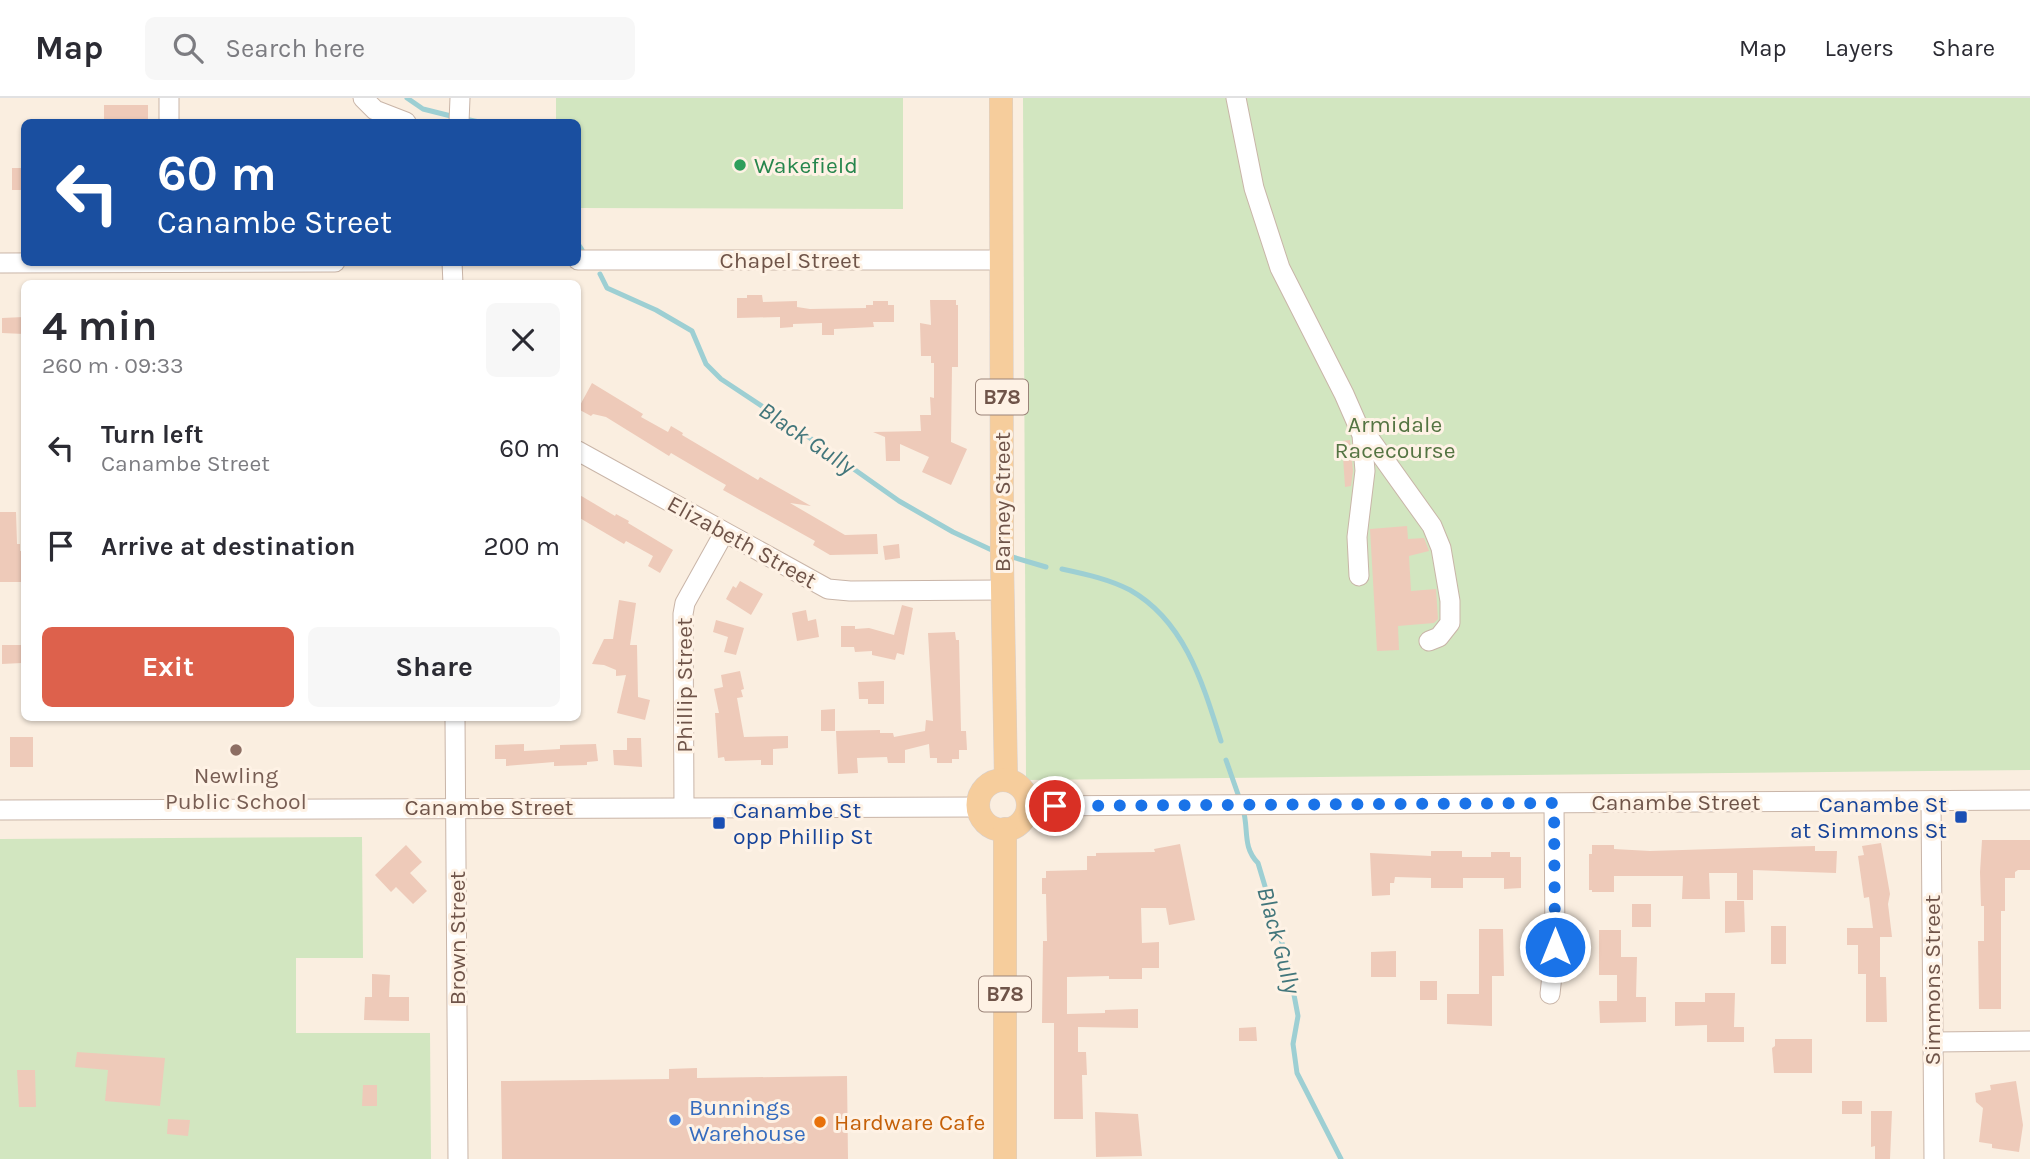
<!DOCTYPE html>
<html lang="en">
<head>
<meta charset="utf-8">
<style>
	body { margin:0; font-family:Karla,sans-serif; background:#f7f7f7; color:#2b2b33; height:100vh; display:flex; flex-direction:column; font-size:26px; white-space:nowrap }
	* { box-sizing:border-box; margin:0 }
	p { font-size:23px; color:#7c7c81 }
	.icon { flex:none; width:38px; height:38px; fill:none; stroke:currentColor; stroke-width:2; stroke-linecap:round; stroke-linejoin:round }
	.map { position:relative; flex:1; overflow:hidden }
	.drawer { position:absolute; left:21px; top:182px; width:560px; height:441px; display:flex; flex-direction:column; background:#fff; border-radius:10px; box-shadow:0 2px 5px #0004 }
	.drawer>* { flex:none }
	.top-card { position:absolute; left:21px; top:21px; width:560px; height:147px; border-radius:10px; box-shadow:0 2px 5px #0004; background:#1a4fa0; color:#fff; overflow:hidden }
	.pin { position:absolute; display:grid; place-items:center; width:60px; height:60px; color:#fff; margin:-30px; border:4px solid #fff; border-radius:50%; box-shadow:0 2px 7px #0007 }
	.me { position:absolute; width:77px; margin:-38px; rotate:0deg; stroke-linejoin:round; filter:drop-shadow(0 0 5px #0008) }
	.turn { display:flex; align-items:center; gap:24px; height:147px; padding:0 21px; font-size:32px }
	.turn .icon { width:91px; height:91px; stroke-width:2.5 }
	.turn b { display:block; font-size:49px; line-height:60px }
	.round { display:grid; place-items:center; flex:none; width:74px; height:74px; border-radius:10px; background:#f7f7f7 }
	.summary { display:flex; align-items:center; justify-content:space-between; height:119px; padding:0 21px }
	h1 { font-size:42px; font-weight:700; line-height:52px }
	.cta { display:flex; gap:14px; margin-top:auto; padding:14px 21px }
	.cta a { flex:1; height:80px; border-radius:10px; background:#dd614c; color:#fff; font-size:28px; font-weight:700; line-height:80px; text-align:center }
	.cta a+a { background:#f7f7f7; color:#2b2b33 }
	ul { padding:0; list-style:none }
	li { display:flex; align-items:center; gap:21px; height:98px; padding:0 21px }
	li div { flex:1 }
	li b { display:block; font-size:26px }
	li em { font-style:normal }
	header { display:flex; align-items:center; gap:42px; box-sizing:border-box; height:98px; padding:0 35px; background:#fff; border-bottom:2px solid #e1e1e2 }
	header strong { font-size:33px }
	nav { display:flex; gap:38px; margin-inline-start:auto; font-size:24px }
	.search { width:490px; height:63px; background:#f7f7f7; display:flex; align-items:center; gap:18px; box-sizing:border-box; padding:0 24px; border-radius:10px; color:#7c7c81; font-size:26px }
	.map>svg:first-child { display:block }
</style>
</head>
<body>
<header>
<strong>Map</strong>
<div class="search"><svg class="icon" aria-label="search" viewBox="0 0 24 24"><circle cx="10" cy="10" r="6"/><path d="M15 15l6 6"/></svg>Search here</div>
<nav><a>Map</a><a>Layers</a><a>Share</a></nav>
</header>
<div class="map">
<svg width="2030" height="1061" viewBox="0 0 2030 1061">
	<rect width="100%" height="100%" fill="#faeee0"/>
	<g fill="#d2e6c0">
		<polygon points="556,0 903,0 903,111 578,110 578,24 556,24"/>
		<polygon points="1023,0 2030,0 2030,672 1026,682"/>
		<polygon points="362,739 363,860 296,860 296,935 430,935 431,1061 0,1061 0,741"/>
	</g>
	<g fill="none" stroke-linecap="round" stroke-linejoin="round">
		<g stroke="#9dcfd3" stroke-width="5">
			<polyline points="407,0 423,11 455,19"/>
			<polyline points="465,21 479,24"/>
			<polyline points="578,146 582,152"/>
			<polyline points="600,176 607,190 656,212 692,233 706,266 721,281 807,338 899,403 953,434 996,454"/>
			<polyline points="1009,458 1046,469"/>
			<path d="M1062 471C1085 476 1109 481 1130 492 1185 523 1203 586 1221 643"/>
			<polyline points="1226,662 1240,702"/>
			<path d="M1243 711C1249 731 1242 749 1258 765L1288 865 1298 918 1293 946 1297 975 1341 1061"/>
		</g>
	</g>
	<g fill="#eecab9">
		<rect x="104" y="7" width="44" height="17"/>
		<rect x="12" y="70" width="12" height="22"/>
		<polygon points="747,197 762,197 763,204 797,203 797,209 810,211 866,210 866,207 873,207 873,203 888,203 888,207 894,207 894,224 873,224 874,229 834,231 834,237 822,237 822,225 793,226 793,229 780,230 780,219 737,220 737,200 747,200"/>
		<polygon points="930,202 956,202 956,207 958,207 958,269 952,269 951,344 967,351 951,387 922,374 929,359 900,346 900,363 886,363 885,339 873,334 921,333 920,317 931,317 930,299 934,300 934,265 931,265 931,258 921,258 920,225 931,227"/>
		<polygon points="24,219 24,236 2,235 2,220"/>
		<polygon points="592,285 643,316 641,319 668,334 671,328 683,335 682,337 758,382 760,379 811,408 790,405 845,437 877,436 878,456 830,457 813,447 815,443 723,392 726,387 705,375 671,355 669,358 606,319 593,316 591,318 578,311"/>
		<polygon points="1350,342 1353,373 1351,388 1345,389 1342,343"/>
		<polygon points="578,396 615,418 616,416 629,423 628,425 673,452 660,475 648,468 653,458 626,443 624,446 578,419"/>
		<polygon points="0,414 16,414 17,446 20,446 20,453 24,453 24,471 21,471 21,484 0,484"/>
		<polygon points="1407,428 1408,441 1424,440 1429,453 1409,458 1411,493 1436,491 1438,521 1434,525 1398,528 1399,552 1377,553 1370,431"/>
		<polygon points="899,446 900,460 885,462 883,448"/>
		<polygon points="740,483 763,496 751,517 726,501 733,488 736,490"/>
		<polygon points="619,502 636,505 630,547 637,547 638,599 650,602 645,622 617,615 626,577 616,578 616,572 604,567 592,566 604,541 613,541"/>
		<polygon points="902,507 913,510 904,557 897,555 895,562 872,557 872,553 855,554 854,549 841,549 841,528 855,528 855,531 869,530 894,537"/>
		<polygon points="806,512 808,523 816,521 819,539 797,543 792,515"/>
		<polygon points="716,522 744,530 736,557 724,554 728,539 713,534"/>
		<polygon points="955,534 956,542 959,542 961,633 966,633 967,652 959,652 959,661 952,661 952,665 937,665 937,660 930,660 929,646 905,652 905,665 888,665 887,659 857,660 858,675 838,676 836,633 880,632 880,635 893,635 894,639 925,633 926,622 933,623 928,535"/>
		<polygon points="2,547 24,547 22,565 2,566"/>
		<polygon points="740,573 744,591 741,592 743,599 737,600 744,639 788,638 788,650 773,651 773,667 761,667 761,662 725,663 724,659 718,660 715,615 719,615 714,591 723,589 721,577"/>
		<polygon points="884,583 884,606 868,606 868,601 859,601 858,584"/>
		<polygon points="835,611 835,633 821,633 821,612"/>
		<rect x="10" y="639" width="23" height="30"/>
		<polygon points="627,640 641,640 642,669 614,667 613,652 627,652"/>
		<polygon points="524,646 524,653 560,651 560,647 596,646 598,663 587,664 587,667 554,668 554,664 506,668 506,661 495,661 495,647"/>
		<polygon points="1982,742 2030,742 2030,772 2018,772 2015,774 2015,780 2005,780 2005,813 2001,813 2001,911 1979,911 1978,843 1984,843 1984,808 1981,808 1980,774"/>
		<polygon points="1881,745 1890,796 1888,806 1892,839 1880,839 1880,879 1886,879 1887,924 1866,924 1866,876 1858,876 1858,847 1847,847 1847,830 1873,830 1869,799 1864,800 1858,758 1864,757 1862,748"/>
		<polygon points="1180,746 1195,822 1169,827 1166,810 1141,810 1142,845 1159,844 1159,870 1142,870 1142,881 1109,881 1109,878 1067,879 1067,916 1105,915 1105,912 1138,911 1138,930 1078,929 1078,954 1086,954 1087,977 1082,977 1083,1021 1054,1021 1054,925 1042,925 1043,843 1047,843 1046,796 1042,796 1042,780 1046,780 1046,773 1087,772 1087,758 1096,758 1096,755 1155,754 1154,751"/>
		<polygon points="406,747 422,764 410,775 427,793 413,806 396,789 391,794 375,777"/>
		<polygon points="1592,747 1614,747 1614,751 1650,753 1815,748 1815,753 1837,753 1836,775 1753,772 1753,802 1737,802 1737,775 1709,775 1710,801 1682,801 1683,778 1614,778 1614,794 1592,794 1592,792 1589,792 1589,756 1592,756"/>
		<polygon points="1431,753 1462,753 1462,759 1491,759 1491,754 1510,754 1510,759 1521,759 1521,790 1504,791 1504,780 1463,780 1463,790 1431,790 1431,780 1395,779 1394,785 1390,785 1390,797 1372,798 1370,755 1431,758"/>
		<polygon points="1725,803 1744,803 1745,834 1725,835"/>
		<rect x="1632" y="806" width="19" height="23"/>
		<rect x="1771" y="828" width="15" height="38"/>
		<polygon points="1479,831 1503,831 1504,878 1492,878 1492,928 1447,926 1447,896 1479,896"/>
		<polygon points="1599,832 1621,832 1621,859 1637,859 1636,899 1646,899 1646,924 1600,925 1599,903 1617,903 1617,877 1599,877"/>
		<polygon points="1396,853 1396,879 1371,879 1371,854"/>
		<polygon points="372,876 390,877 389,899 409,899 409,923 364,922 365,899 372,899"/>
		<rect x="1420" y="883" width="17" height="19"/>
		<polygon points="1705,895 1735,895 1734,929 1744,929 1744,944 1707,944 1707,927 1675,928 1675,904 1705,904"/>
		<polygon points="1256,929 1257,943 1239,943 1239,930"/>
		<polygon points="1775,941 1812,941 1812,975 1774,975 1772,950 1775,948"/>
		<polygon points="77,954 165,960 160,1008 105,1003 108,972 75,969"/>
		<polygon points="697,970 697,980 847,978 848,1061 502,1061 501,983 669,981 669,971"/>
		<polygon points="17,972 35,972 36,1009 19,1009"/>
		<polygon points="2016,983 2023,1027 2019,1054 1992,1050 1992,1046 1979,1044 1983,1010 1976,1004 1975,995 1991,992 1990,987"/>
		<polygon points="363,987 377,987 377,1008 362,1008"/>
		<rect x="1842" y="1003" width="20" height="13"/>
		<polygon points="1871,1013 1892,1013 1890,1061 1875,1061 1875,1048 1871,1049"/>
		<polygon points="1095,1014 1138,1016 1142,1058 1096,1059"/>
		<polygon points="168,1021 190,1022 188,1038 167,1036"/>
	</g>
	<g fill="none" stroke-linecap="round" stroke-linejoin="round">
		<g stroke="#c9b5a8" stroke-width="21">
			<g id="minor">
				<polyline points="363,0 375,12 406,24"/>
				<polyline points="1236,0 1254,90 1280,170 1344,296 1362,337 1365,373 1357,439 1359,478"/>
				<polyline points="169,24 169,0"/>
				<polyline points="459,24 460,0"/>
				<polyline points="578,162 1002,162"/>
				<polyline points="452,164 453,186"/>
				<polyline points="0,165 335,164"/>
				<polyline points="1364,333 1432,428 1441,450 1450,503 1450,525 1439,539 1429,543"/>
				<polyline points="578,353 828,491 850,493 1002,492"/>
				<polyline points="455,620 458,1061"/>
				<polyline points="1931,703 1934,1061"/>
				<polyline points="684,708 683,516 685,505 724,435"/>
				<polyline points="1027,708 2030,702"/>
				<polyline points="0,712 978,709"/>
				<polyline points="1550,896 1555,849 1554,705"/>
				<polyline points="1933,944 2030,943"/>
			</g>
		</g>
		<g stroke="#d7cfcc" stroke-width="24">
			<g id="major">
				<polyline points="1001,0 1002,463 1006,682"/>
				<circle cx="1003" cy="707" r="25"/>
				<polyline points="1005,1061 1005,731"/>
			</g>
		</g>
		<use href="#minor" stroke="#fff" stroke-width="19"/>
		<use href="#major" stroke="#f6cd9c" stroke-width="23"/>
	</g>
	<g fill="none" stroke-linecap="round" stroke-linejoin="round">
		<polyline stroke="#1a73e8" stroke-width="12" stroke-dasharray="0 21.6" points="1055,708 1554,705 1555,849"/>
	</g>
	<circle fill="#2e9e5b" stroke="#fef2e5" stroke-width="2.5" cx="740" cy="67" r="7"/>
	<circle fill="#8d6e63" stroke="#fef2e5" stroke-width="2.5" cx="236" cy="652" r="7"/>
	<g fill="#1a4fb4" stroke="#fef2e5" stroke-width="2.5">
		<rect x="1954" y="712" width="14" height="14" rx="3.5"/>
		<rect x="712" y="718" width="14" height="14" rx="3.5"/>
	</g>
	<circle fill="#3f7fe0" stroke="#fef2e5" stroke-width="2.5" cx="675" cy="1022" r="7"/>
	<circle fill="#e8710a" stroke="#fef2e5" stroke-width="2.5" cx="820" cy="1024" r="7"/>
	<g text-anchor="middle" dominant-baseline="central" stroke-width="6" stroke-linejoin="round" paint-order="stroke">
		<g fill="#fef2e5" stroke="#9a8378" stroke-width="2">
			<rect x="976" y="281.5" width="52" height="35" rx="5"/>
			<rect x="979" y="878.5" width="52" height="35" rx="5"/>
		</g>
		<g font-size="21" font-weight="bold" fill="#6f5449">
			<text x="1002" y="299">B78</text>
			<text x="1005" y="896">B78</text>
		</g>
		<g font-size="23" fill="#27864d" stroke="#fef2e5" text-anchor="start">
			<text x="754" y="67">Wakefield</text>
		</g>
		<g font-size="23" fill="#6f5449" stroke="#fef2e5">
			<text x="790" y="162">Chapel Street</text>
			<text transform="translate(1002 404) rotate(-90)">Barney Street</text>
			<text transform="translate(742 444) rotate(29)">Elizabeth Street</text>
			<text transform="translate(684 587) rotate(-90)">Phillip Street</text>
			<text x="1676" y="704">Canambe Street</text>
			<text x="489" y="709">Canambe Street</text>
			<text transform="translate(457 840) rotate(-90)">Brown Street</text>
			<text transform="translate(1932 882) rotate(-90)">Simmons Street</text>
		</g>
		<g font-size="23" fill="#547442" stroke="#fef2e5">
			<text x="1395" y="326">Armidale<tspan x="1395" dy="26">Racecourse</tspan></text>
		</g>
		<g font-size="23" fill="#785e54" stroke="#fef2e5">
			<text x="236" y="677">Newling<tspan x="236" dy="26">Public School</tspan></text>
		</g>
		<g font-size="23" fill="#164399" stroke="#fef2e5" text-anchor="end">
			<text x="1947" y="706">Canambe St<tspan x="1947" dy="26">at Simmons St</tspan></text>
			<text x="733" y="712" text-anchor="start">Canambe St<tspan x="733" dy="26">opp Phillip St</tspan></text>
		</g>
		<g font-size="23" fill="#366cbe" stroke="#fef2e5" text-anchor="start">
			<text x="689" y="1009">Bunnings<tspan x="689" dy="26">Warehouse</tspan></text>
		</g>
		<g font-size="23" fill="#c56008" stroke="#fef2e5" text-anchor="start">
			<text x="834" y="1024">Hardware Cafe</text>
		</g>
		<g font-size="24" font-style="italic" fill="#42767b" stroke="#fef2e5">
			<text transform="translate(807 340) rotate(34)">Black Gully</text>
			<text transform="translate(1279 842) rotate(75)">Black Gully</text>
		</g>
	</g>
</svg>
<div class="pin" style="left:1055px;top:708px;background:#d93025"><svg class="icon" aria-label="arrive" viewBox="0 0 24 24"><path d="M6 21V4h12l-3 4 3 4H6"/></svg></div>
<svg class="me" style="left:1555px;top:849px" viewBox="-20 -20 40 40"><circle r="17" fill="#1a73e8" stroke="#fff" stroke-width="3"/><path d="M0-11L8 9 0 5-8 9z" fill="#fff"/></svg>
<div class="top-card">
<div class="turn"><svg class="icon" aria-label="left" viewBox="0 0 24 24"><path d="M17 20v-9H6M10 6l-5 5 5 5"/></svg><div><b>60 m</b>Canambe Street</div></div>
</div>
<section class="drawer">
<div class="summary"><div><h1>4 min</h1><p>260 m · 09:33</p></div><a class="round"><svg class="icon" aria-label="close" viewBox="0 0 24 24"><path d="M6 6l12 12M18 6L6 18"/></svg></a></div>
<ul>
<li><svg class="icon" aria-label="left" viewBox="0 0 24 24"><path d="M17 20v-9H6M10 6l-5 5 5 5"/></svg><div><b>Turn left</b><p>Canambe Street</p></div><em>60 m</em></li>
<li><svg class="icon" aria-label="arrive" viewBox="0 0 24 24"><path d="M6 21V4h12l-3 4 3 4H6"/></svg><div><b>Arrive at destination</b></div><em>200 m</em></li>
</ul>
<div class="cta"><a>Exit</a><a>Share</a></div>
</section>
</div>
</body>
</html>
